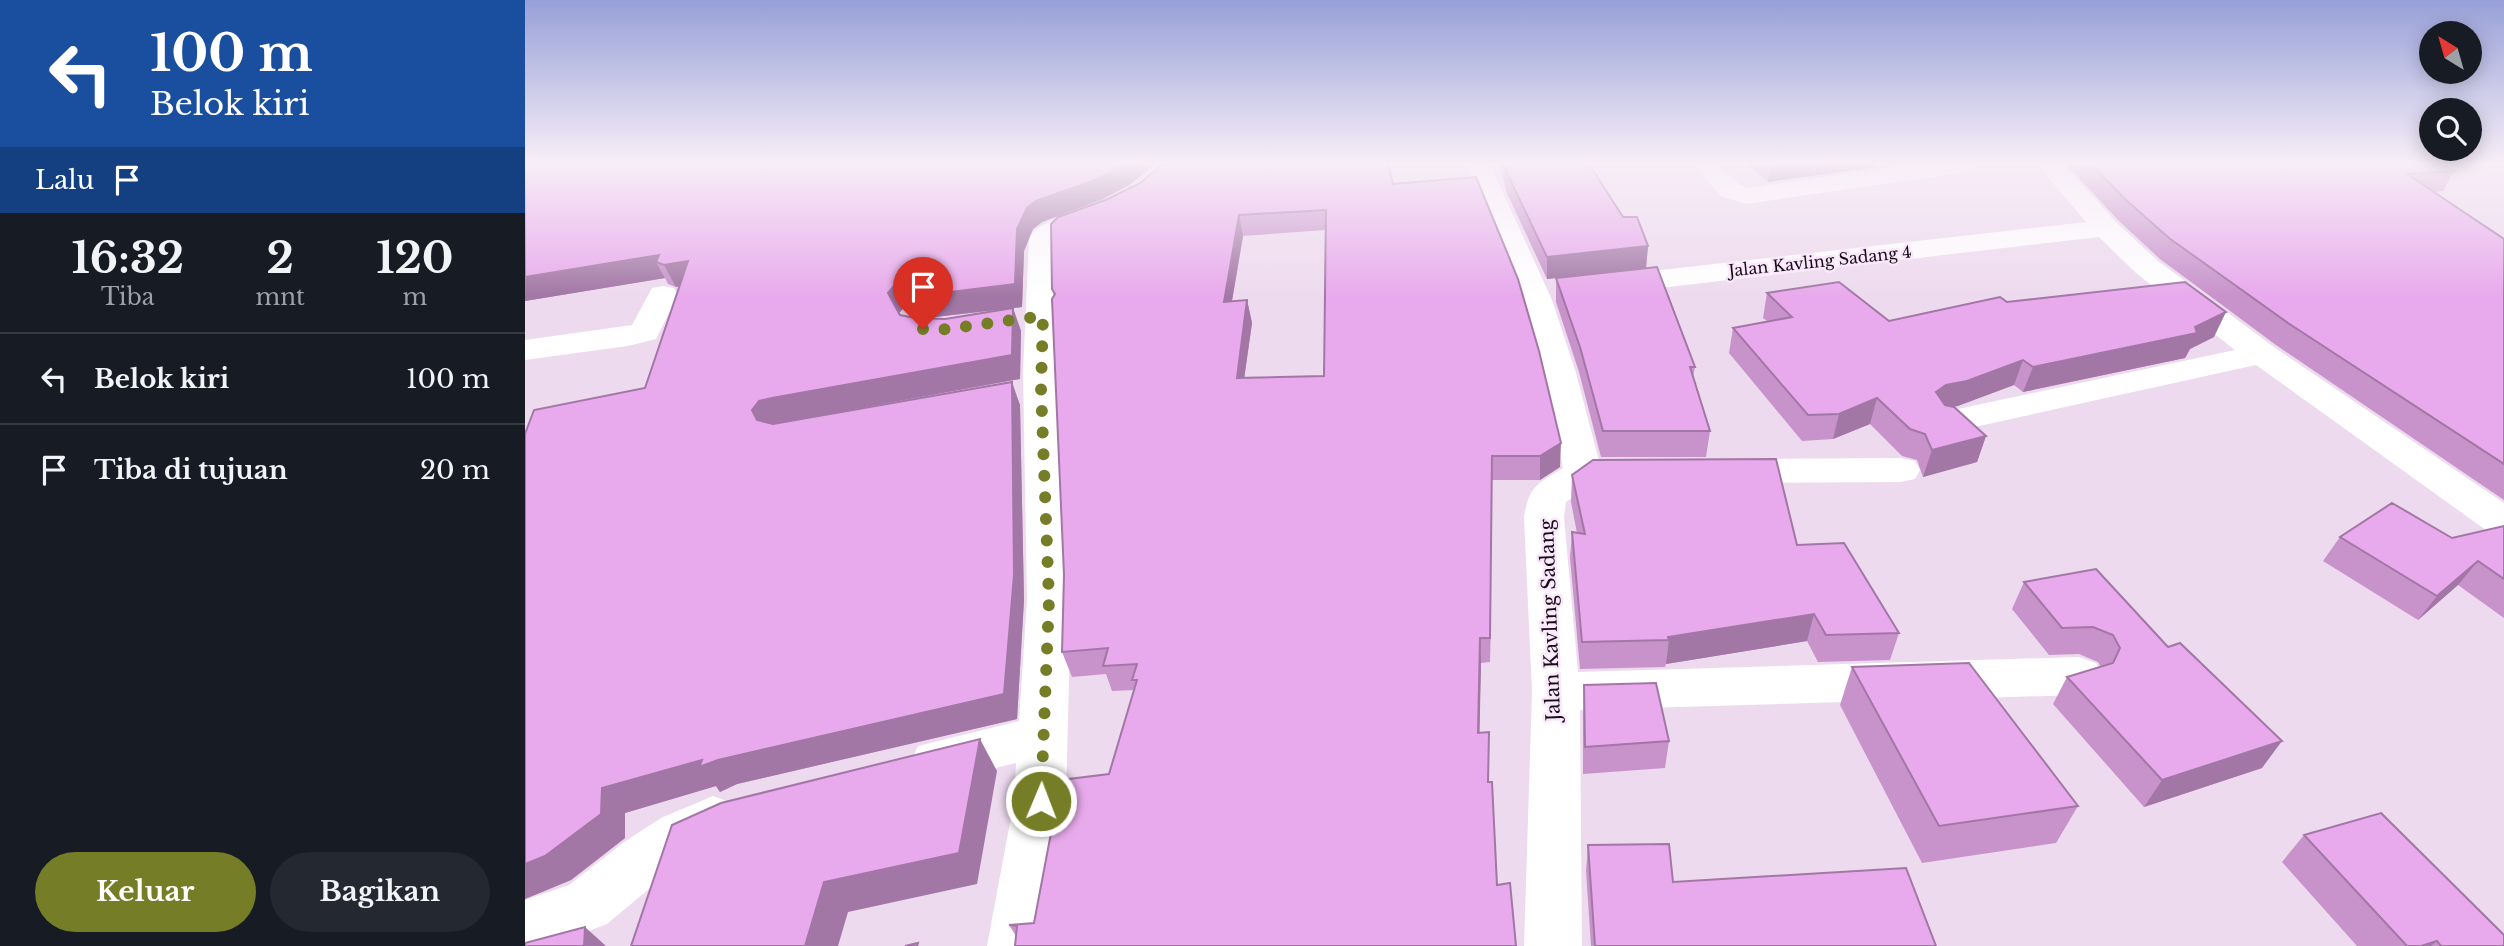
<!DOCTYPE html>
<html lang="id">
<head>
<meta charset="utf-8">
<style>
	body { margin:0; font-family:"Libre Baskerville",serif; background:#242831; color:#f1f3f6; height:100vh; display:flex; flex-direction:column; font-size:26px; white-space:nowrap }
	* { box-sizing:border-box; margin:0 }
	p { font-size:23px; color:#9ea1a6 }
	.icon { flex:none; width:38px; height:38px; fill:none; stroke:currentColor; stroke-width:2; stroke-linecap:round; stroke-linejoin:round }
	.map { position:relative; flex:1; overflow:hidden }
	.panel { display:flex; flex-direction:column; background:#171b24; width:525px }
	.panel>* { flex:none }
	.guide { background:#1a4fa0; color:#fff; overflow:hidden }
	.needle { width:46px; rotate:323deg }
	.controls { position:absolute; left:1894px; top:21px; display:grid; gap:14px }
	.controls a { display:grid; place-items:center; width:63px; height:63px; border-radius:50%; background:#171b24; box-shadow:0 4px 18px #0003; font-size:35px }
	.pin { position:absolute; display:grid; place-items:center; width:60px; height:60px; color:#fff; margin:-72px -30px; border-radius:50% 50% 50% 0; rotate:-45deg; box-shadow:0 0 7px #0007 }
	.pin .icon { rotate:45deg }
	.me { position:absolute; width:77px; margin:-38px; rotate:1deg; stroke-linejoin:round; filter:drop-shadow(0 0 5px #0008) }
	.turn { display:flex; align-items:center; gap:24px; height:147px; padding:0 35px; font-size:32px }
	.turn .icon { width:91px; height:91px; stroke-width:2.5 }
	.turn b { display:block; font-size:49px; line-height:60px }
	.then { display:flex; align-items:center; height:66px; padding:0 35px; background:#0003; gap:14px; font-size:26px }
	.eta { display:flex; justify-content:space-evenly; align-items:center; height:119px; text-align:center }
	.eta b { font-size:42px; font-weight:800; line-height:49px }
	.cta { display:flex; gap:14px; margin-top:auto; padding:14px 35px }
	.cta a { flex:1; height:80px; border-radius:42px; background:#757d27; color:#fff; font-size:28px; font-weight:800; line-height:80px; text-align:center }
	.cta a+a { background:#242831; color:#f1f3f6 }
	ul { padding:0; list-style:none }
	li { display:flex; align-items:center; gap:21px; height:91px; padding:0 35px; border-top:2px solid #363941 }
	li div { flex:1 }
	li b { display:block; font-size:26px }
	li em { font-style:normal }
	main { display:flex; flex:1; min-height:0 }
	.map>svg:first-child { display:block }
</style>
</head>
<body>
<main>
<section class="panel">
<div class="guide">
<div class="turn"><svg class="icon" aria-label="left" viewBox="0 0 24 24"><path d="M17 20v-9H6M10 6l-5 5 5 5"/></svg><div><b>100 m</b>Belok kiri</div></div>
<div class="then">Lalu<svg class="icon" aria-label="arrive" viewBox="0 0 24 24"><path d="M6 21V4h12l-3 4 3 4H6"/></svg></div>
</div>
<div class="eta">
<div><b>16:32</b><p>Tiba</p></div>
<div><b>2</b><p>mnt</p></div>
<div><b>120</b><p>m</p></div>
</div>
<ul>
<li><svg class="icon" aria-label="left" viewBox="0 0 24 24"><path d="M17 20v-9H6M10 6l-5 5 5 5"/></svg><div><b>Belok kiri</b></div><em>100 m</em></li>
<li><svg class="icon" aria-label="arrive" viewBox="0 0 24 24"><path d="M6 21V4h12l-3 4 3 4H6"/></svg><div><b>Tiba di tujuan</b></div><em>20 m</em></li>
</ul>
<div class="cta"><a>Keluar</a><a>Bagikan</a></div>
</section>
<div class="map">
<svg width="1979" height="946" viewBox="0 0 1979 946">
	<rect width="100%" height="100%" fill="#eddaee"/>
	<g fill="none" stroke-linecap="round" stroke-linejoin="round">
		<g fill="#fff" fill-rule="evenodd">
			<path d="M630 164H656C628 206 583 219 538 236L530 244 532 372 546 600 541 801 520 946H462L489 801 491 763 411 782 393 776 386 761 393 746 494 721 502 600 498 372 504 237C514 223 531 219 546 214 576 203 612 191 630 164Z"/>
			<path d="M941 164H965L1027 300 1051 373 1077 472 1072 481 1041 502 1039 517 1053 672 1554 657 1571 663 1578 676 1571 689 1554 695 1055 710 1057 946H999L1007 692 999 517C1004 486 1012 484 1038 468L1016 373 995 300Z"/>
			<polygon points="1168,164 1194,164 1214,184 1223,188 1390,164 1454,164 1450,169 1441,172 1221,204 1196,196"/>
			<polygon points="1512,164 1538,164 1591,222 1633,261 1749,347 1979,503 1979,537 1965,533 1731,365 1427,432 1414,429 1409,421 1414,413 1710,350 1611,273 1574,237 1083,294 1072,291 1068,285 1072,279 1083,276 1561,222"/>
			<polygon points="138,286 149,288 153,295 131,339 103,346 0,360 0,340 107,325 127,288"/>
			<polygon points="1376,458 1390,461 1395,470 1390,479 1376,482 1201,483 1187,480 1182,471 1187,462 1201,459"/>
			<polygon points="188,796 207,803 215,820 207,837 174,852 137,878 82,924 26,946 0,946 0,900 44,885 99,842 136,818"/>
		</g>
	</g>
	<g fill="#c892cb" fill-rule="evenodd">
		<polygon points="0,164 606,184 578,199 517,222 508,229 499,251 497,307 410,317 403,307 390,304 379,307 374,313 375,315 390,318 420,319 488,308 496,331 495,379 248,424 495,405 499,600 492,719 212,784 195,792 191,786 100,813 100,838 46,880 0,899 0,434 120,388 154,286 151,287 143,284 140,278 0,301"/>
		<polygon points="974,164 1064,164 1098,217 1123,246 1121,268 1022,279 982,193"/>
		<polygon points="1222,164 1351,164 1350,167 1243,182"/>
		<polygon points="1541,164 1915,164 1929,171 1918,191 1909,192 1979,239 1979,500 1751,345 1635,259 1593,220"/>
		<path d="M868 184 1035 467 1015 480H967L965 662 956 663 954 732 964 756 491 936 484 925 509 923 584 774 609 690 587 691 581 674 547 677 537 652 539 575 529 295 527 289 526 224ZM800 230 799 376 719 378 727 323 722 300 707 301 718 236Z"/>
		<polygon points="1031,278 1170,367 1168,377 1185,431 1181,457 1076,457 1054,372 1031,302"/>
		<polygon points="1242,293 1364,321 1482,302 1689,337 1665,349 1660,358 1498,392 1489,385 1428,407 1461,436 1452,462 1398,477 1392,460 1377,456 1345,424 1308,439 1277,441 1204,353 1208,328 1242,321 1238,318"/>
		<polygon points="1047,475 1272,545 1374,633 1365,660 1293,662 1282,641 1141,664 1140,667 1055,669 1045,558 1047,532 1052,533 1046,502"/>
		<polygon points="1979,526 1979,618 1933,585 1893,620 1798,561 1815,537 1927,538"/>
		<polygon points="1571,569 1737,768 1619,807 1528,704 1542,677 1576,667 1573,662 1554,654 1524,655 1487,609 1499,582"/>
		<polygon points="1327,667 1553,806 1531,843 1397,863 1315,705"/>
		<polygon points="1059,685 1144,741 1140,768 1058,774 1058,713"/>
		<polygon points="1779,835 1979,946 1832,946 1757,862"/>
		<polygon points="1063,845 1148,882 1411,946 1066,946 1061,871"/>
	</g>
	<g fill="#a277a5">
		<polygon points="601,164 629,164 606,184 578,199 517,222 508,229 499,251 497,307 410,317 401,295 511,201"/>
		<polygon points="1246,164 1351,164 1350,167 1243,182"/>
		<polygon points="714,215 718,236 703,324 699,302"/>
		<polygon points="1123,246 1121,268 1022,279 1022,257"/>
		<polygon points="134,255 163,261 175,283 151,287 139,265 131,262 140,278 0,301 0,277"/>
		<polygon points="381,282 390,304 379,307 373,315 363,293 370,285"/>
		<polygon points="722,300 727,323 716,401 712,378"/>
		<polygon points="488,308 496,331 495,379 247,424 232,420 227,410 234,401"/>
		<polygon points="1701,312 1689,337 1665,349 1660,358 1498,392 1508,367 1670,327"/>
		<polygon points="1498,360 1489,385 1433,406 1413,410 1411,392 1421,385"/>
		<polygon points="487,382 495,405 499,600 492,719 212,784 195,792 191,786 100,813 100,838 46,880 0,899 0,864"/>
		<polygon points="1352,398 1345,424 1308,439 1314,414"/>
		<polygon points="1461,436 1452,462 1398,477 1407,450"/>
		<polygon points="1036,443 1035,467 1015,480 1015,456"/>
		<polygon points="967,456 967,480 965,662 965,638"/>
		<polygon points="1953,561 1933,585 1893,620 1912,596"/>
		<polygon points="1289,614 1282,641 1141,664 1144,640 1143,637"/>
		<polygon points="955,638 956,663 954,757 953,733"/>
		<polygon points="455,739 472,771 452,884 323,912 313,946 280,946 299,882"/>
		<polygon points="1757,741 1737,768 1619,807 1637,780"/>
		<polygon points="60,927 81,946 59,946"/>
		<polygon points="1912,941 1906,946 1896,946"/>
	</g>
	<g fill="#e8aaec" stroke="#a277a5" stroke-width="2" fill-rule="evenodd">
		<polygon points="0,164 601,164 573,179 511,201 502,208 492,229 490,284 401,295 394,285 381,282 370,285 363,293 375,315 390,318 420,319 488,308 487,355 247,398 234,401 227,410 232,420 248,424 487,382 489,575 479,694 193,760 174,767 177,760 77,788 76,814 20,856 0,864 0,434 9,410 120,388 163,261 139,265 131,262 134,255 0,277"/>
		<path d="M638 164H863L868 184 951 177 993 279 1014 351 1036 443 1015 456H967L965 638H955L953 733 964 732 963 782H967L972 885 985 883 991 946H490L492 926 484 925 509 923 536 780 584 774 612 680H607L612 664 578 666 583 648 537 652 539 575 527 299 530 294 527 289 526 224 533 217 583 199 615 183ZM801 210 799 376 712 378 722 300 699 302 714 215Z"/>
		<polygon points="980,164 1064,164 1098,217 1112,217 1123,246 1022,257 982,173"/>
		<polygon points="1566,164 1915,164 1929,171 1882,174 1979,239 1979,464 1763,323 1644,238 1601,200"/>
		<polygon points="1132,267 1170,367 1165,367 1185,431 1078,431 1055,347 1031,278"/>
		<polygon points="1314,282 1364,321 1475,297 1482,302 1660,282 1701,312 1670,327 1672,333 1508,367 1498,360 1442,381 1421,385 1411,392 1420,405 1429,407 1461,436 1407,450 1400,434 1385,429 1352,398 1314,414 1283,415 1208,328 1267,317 1242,293"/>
		<polygon points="1251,459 1272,545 1319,543 1374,633 1301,635 1289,614 1143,637 1144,640 1057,642 1047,532 1060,534 1047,475 1068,460"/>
		<polygon points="1867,503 1927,538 1979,526 1979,579 1953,561 1912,596 1815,537"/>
		<polygon points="1571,569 1643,647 1655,643 1757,741 1637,780 1542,677 1588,663 1595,648 1588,635 1568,627 1537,628 1499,582"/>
		<polygon points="1444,663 1553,806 1414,826 1327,667"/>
		<polygon points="1131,683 1144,741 1060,747 1059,685"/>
		<polygon points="455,739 434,853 299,882 280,946 106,946 147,825 196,803"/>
		<polygon points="1856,813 1979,935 1979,946 1916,946 1912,941 1896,946 1882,946 1779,835"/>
		<polygon points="1144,844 1148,882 1381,868 1411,946 1070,946 1063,845"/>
		<polygon points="60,927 59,946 0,946 0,943"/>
		<polygon points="393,943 392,946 380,946"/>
	</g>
	<linearGradient id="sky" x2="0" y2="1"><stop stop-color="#97a0d8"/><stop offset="0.55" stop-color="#f7eef7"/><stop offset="1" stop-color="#f7eef7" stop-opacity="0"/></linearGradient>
	<rect width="1979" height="296" fill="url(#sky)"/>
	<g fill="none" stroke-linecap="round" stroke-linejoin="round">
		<polyline stroke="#757d27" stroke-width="12" stroke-dasharray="0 21.6" points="398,329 414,330 518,316 516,388 524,600 516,801"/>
	</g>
	<g text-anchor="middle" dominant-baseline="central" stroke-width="5" stroke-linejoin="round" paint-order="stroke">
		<g font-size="16" fill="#140d14" stroke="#fae7fb">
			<text transform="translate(1295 261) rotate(-6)">Jalan Kavling Sadang 4</text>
		</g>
		<g font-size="19" fill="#140d14" stroke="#fae7fb">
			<text transform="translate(1025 620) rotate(-92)">Jalan Kavling Sadang</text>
		</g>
	</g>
</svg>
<div class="controls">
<a><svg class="needle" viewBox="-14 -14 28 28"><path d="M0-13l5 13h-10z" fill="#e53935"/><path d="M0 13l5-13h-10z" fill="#9ea1a6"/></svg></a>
<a><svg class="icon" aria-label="search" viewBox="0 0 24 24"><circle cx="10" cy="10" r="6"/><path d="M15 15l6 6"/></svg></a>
</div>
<div class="pin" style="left:398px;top:329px;background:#d93025"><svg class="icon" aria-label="arrive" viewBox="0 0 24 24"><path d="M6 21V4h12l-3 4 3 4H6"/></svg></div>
<svg class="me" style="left:516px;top:801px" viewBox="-20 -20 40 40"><circle r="17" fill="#757d27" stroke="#fff" stroke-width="3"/><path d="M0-11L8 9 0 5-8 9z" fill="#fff"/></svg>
</div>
</main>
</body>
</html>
